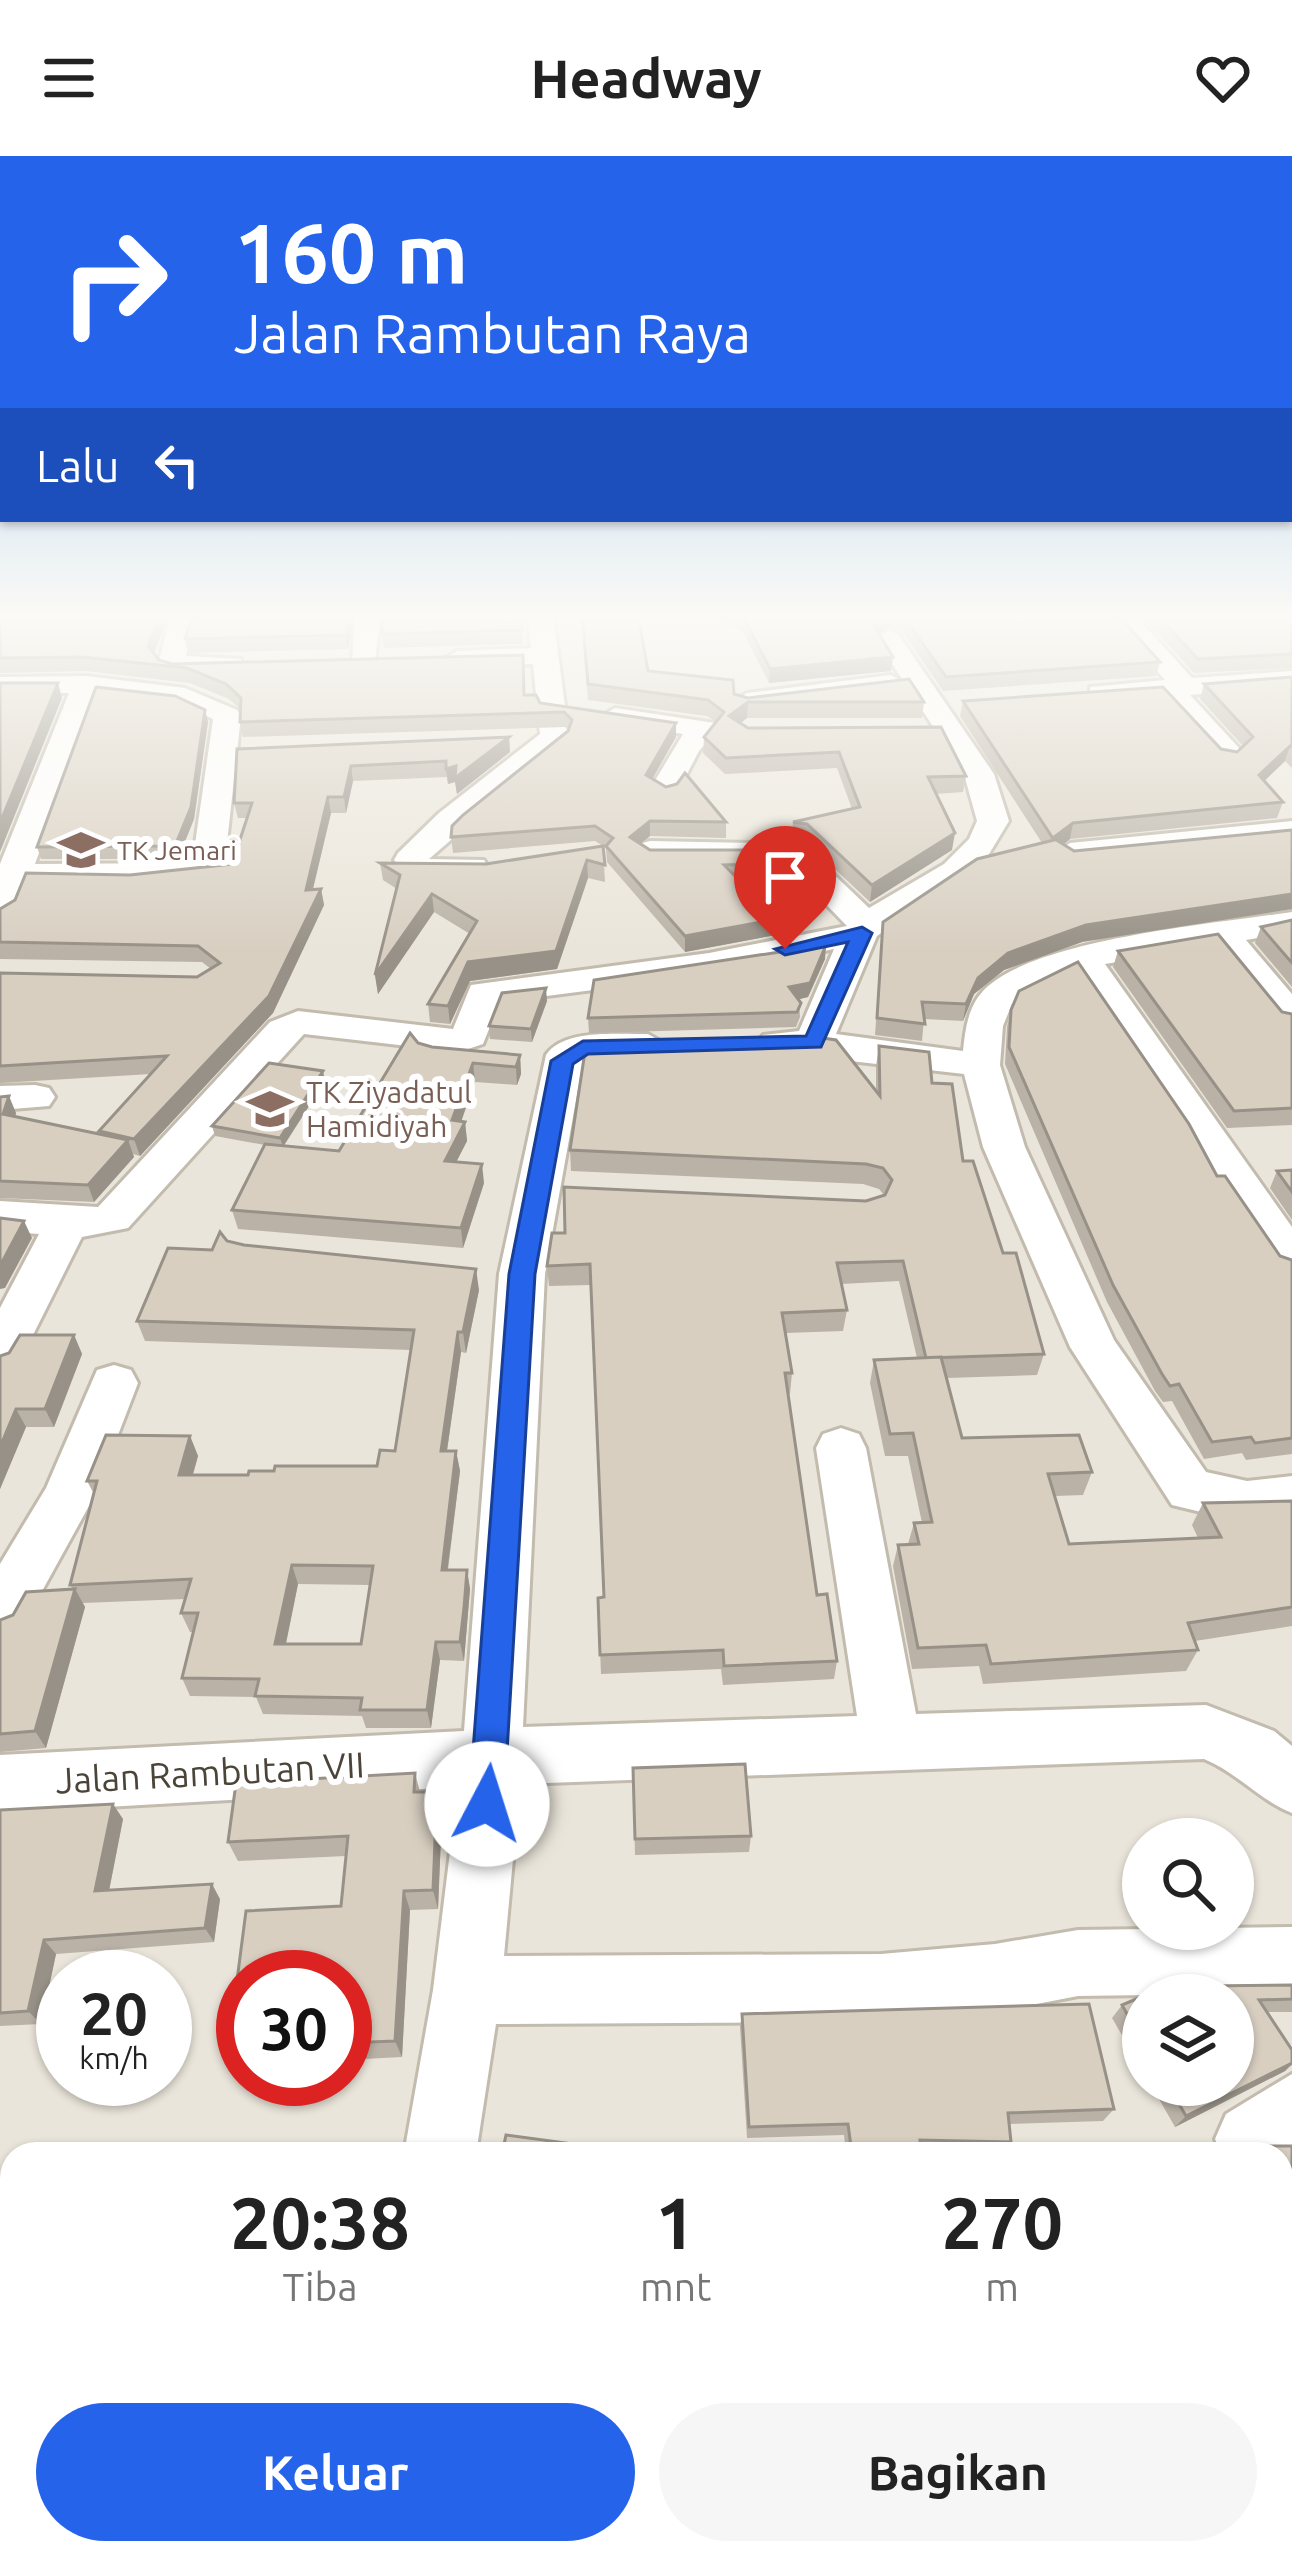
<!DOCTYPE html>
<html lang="id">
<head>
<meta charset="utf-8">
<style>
	body { margin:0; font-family:Ubuntu,sans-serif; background:#f6f6f6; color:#222; height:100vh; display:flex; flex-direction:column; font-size:45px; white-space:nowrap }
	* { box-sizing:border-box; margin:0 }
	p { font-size:39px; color:#767676 }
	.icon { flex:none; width:66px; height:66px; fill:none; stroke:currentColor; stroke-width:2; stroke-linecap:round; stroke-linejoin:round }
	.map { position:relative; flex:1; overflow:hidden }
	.sheet { position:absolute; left:0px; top:1986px; width:1293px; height:423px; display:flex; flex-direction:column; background:#fff; border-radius:36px 36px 0 0; box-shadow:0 3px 9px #0004 }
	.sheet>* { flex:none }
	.guide { position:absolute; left:0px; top:0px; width:1293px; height:366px; box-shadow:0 3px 9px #0004; background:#2563eb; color:#fff; overflow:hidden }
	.controls { position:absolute; left:1122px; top:1662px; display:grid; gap:24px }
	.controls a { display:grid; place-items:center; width:132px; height:132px; border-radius:50%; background:#fff; box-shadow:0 3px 9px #0004; font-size:60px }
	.speed { position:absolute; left:36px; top:1794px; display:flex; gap:24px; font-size:60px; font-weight:700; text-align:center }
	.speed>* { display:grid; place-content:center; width:156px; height:156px; border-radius:50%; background:#fff; box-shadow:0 3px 9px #0004; line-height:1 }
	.speed small { font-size:30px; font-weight:400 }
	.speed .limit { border:18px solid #d22; background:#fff; color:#111 }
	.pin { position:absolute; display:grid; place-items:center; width:102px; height:102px; color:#fff; margin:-123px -51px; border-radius:50% 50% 50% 0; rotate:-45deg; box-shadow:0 0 12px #0007 }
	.pin .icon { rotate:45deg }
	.me { position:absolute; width:132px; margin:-66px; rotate:5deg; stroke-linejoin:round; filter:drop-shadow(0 0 9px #0008) }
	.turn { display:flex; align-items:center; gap:42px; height:252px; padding:0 36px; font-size:54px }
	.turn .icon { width:156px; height:156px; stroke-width:2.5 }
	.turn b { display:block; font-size:84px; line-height:102px }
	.then { display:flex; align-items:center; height:114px; padding:0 36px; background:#0003; gap:24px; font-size:45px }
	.eta { display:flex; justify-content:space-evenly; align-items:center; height:204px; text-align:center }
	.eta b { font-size:72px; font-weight:600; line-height:84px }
	.action { display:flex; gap:24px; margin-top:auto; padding:24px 36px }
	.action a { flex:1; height:138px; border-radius:72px; background:#2563eb; color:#fff; font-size:48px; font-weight:600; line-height:138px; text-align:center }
	.action a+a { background:#f6f6f6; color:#222 }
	header { display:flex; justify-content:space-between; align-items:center; height:156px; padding:0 36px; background:#fff; font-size:54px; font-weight:600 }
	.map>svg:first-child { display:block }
</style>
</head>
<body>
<header><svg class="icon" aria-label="menu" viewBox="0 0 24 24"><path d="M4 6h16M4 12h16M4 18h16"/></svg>Headway<svg class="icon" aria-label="heart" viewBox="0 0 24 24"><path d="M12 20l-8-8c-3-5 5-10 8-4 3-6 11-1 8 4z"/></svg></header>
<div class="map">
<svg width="1292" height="2408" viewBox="0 0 1292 2408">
	<rect width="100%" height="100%" fill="#f6f3ec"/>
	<path fill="#eae5da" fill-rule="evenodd" d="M0 458H1292V2408H0ZM1143 1683H1233V1773H1143ZM63 1821H165V1923H63ZM243 1821H345V1923H243ZM1143 1839H1233V1929H1143ZM12 1998H1281V2397H12Z"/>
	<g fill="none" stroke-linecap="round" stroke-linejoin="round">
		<g stroke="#c2bbae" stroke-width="6">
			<g id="street">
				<polygon points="171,458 197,458 186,500 241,503 241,515 162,514 158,508"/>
				<polygon points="355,458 381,458 374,512 356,512 352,506"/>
				<polygon points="527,458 553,458 569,581 429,703 484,704 488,711 484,718 410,721 394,704 398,697 439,657 540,578 533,508 457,511 444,503 457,495 531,492"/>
				<polygon points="1108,458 1134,458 1192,522 1292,515 1292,531 1190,539 1240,593 1245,599 1240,605 1220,605 1161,541 1090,543 1090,531 1165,524"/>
				<path d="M889 475 898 478 994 618 1009 665 983 708 877 780 836 878 963 895C965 874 968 851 983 835 1031 783 1221 767 1292 756V776L1246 784 1292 838V873L1279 870 1214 790 1105 808 1292 1071V1120L1276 1115 1075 817 1012 848 1003 870 1000 909 1025 991 1114 1184 1206 1316 1247 1325 1292 1320V1362L1247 1367 1172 1349 1070 1191 983 991 964 918 763 895 758 887 763 879 799 875 834 793 709 819 500 846 483 888 459 896 304 878 128 1072 82 1081 17 1211 0 1216V1152L39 1078 0 1075V1045L98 1051 270 866 298 855 453 873 471 829 709 797 847 770 784 705 639 702 634 695 639 688 650 685 802 688 869 752 944 708 969 683 977 665 964 618 876 483Z"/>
				<polygon points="891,519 905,527 901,533 747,553 733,545 747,537"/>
				<path d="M86 520 185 532 237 554 241 560 225 705C196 744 76 728 28 728L17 759 0 769V708L69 537H0V521ZM96 538 179 547 213 563 193 702 186 707 35 708Z"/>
				<polygon points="615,552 715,567 719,573 699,595 676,639 665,642 650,633 683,578 605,566 601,560"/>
				<polygon points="1292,665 1292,685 1070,707 1054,697 1070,687"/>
				<path d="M648 878 667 889 662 897 583 905 545 1118 523 1571 857 1560 816 1292 823 1278 841 1272 859 1278 866 1292 916 1558 1206 1549 1274 1575 1292 1590V1657C1259 1644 1238 1617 1204 1603L520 1628 504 1800 881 1798 995 1788 1078 1774 1292 1771V1837L1078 1840 995 1856 881 1866 496 1868 476 1998H404L433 1834 458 1631 0 1657V1599L464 1575 499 1118 546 899C564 872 619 879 648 878Z"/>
				<polygon points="35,929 49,932 55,941 49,950 0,954 0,930"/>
				<polygon points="114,1209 131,1214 138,1227 95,1339 20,1475 0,1482 0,1408 46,1332 97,1214"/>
				<polygon points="1292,1918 1292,1997 1281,2005 1281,1998 1221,1998 1215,1983 1226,1958"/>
				<polygon points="392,2397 476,2397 473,2408 387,2408"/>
				<polygon points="479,2397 614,2397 619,2408 483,2408"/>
			</g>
		</g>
		<use href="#street" fill="#fff" fill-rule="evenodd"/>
	</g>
	<g fill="#bab2a6" fill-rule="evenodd">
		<polygon points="0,458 169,458 154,498 159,504 172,508 525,539 540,547 676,567 676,581 652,623 726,666 726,682 650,680 641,688 650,694 761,708 760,724 739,725 776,779 685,796 607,706 606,693 603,690 605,726 588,722 557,813 470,825 450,868 430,866 428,848 470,778 434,756 378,838 375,819 397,733 383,724 380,707 486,708 603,690 595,685 453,697 451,681 568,574 565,571 243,581 240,566 240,553 229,543 190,527 86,515 0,517"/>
		<polygon points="355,458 348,493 188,497 185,483"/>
		<polygon points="522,458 523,488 384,492 382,478"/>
		<polygon points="581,458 648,515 734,538 748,542 924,546 922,562 747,562 740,567 748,572 966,620 963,636 936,638 952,694 870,746 805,685 792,683 793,666 852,653 837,612 725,618 703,597 704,581 716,566 707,560 588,544"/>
		<polygon points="716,458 938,458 935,459 1160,506 1156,520 943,535 902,475 890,471 879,477 893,501 891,515 769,527 743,476 718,463"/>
		<polygon points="1140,458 1292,458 1292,512 1194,517"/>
		<polygon points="1292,521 1292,612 1285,605 1264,625 1283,646 1277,662 1070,683 1063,688 1082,786 1004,814 974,838 963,865 924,863 922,885 875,879 883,766 1042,687 960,560 963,545 1237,596 1243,590 1200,543 1204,528"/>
		<polygon points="205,554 208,566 194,663 178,703 41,703 37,691"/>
		<polygon points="509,581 510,596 457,638 455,626 448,628 447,621 353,625 346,657 331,657 313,733 321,733 324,749 273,857 140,1000 133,998 134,1001 94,1046 0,1042 0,941 16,957 15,961 100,978 99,975 151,918 0,927 0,817 197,821 211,813 202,806 0,803 0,753 130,719 232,708 247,662 238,662 234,647 237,593"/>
		<polygon points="1292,764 1292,831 1255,787 1261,771"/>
		<polygon points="1118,795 1282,856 1292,858 1292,969 1227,972 1113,811"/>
		<polygon points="825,803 808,841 799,843 800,861 796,871 589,877 588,862"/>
		<polygon points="547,845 532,886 490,883 489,870"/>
		<polygon points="1011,854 1217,1020 1280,1100 1292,1104 1292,1298 1246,1304 1242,1297 1204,1303 1172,1245 1163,1246 1155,1235 1107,1146 1005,908 1007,871"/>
		<polygon points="418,887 432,891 520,899 521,918 517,929 475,926 461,965 465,966 467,985 456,1006 484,1027 463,1092 238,1073 232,1054 265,989 215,980 212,970 325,925 283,990 339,995"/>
		<polygon points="879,890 932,927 1044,1198 1037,1219 947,1222 962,1282 1092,1316 1083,1339 1055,1340 1069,1388 1198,1382 1192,1369 1203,1347 1292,1345 1292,1470 1195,1485 1198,1494 1186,1515 983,1528 979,1510 912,1513 893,1410 898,1389 908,1388 914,1367 922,1367 908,1300 885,1300 870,1227 874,1204 917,1202 899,1125 841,1128 847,1154 843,1175 786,1177 792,1217 790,1238 788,1238 817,1439 837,1505 834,1523 723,1529 721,1513 601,1518 598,1442 604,1441 591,1129 549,1130 547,1110 866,1045 884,1039 879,1033 863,1028 571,1015 570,994 876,935 876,910"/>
		<polygon points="1292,1014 1292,1064 1270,1032 1277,1015"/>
		<path d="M227 1085 479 1134 466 1197 461 1196 447 1295H456L460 1315 448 1414H467L470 1433 464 1505 440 1504 431 1572H366L362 1560 263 1558 256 1541 190 1540 182 1522 193 1476H190L181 1457 185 1443 83 1447 85 1451 46 1592 0 1596V1464L73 1433 70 1429 94 1338 87 1325 190 1280 198 1300 193 1319H248L274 1315 377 1310 395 1295 411 1194 145 1185 137 1165 212 1094ZM298 1428 370 1429 361 1488H286Z"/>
		<polygon points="74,1179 82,1198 54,1271 26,1271 0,1333 0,1200"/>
		<polygon points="633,1612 751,1680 749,1696 635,1699"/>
		<polygon points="415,1617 420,1636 437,1636 442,1656 438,1753 410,1754 402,1901 345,1904 345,1821 243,1821 243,1910 239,1910 228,1894 246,1755 341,1750 346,1700 238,1705 228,1686 236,1627"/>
		<polygon points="0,1654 123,1663 109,1735 220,1743 214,1786 56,1798 41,1868 0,1870"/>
		<polygon points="1292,1829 1292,1856 1267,1856 1292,1894 1292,1909 1285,1915 1175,1971 1151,1929 1233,1929 1145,1839 1185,1839"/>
		<polygon points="1143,1840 1143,1915 1112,1862 1122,1849"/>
		<polygon points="742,1858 1114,1953 1103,1965 1009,1968 1011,1986 1003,1997 921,1996 922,1998 846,1998 844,1979 747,1982 740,1871"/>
		<polygon points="1270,1990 1292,1990 1292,2307 1281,2266 1281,1998 1260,1998"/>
		<polygon points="12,2093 12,2249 0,2250 0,2094"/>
		<polygon points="1154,2397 1270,2397 1273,2408 1156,2408"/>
	</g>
	<g fill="#979187">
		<polygon points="161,458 169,458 151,504 148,490"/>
		<polygon points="350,458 355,458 348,493 346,479"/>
		<polygon points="892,458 890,471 872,482 873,468"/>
		<polygon points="893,501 891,515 769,527 770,513"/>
		<polygon points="58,527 62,542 0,696 0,667"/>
		<polygon points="748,546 747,562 729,576 729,560"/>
		<polygon points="205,554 208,566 194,663 178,703 175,690"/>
		<polygon points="676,567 676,581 646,634 646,619"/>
		<polygon points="509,581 510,596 457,638 455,626 448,628 446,613"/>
		<polygon points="1290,590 1285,605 1254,635 1259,619"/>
		<polygon points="351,610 353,625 346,657 344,641"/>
		<polygon points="328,641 331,657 309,749 306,734"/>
		<polygon points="650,665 650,680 630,696 630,681"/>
		<polygon points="1073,667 1070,683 1051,698 1053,682"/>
		<polygon points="955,677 952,694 870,746 872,729"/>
		<polygon points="587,704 588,722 557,813 470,825 450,868 448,850 468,806"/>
		<polygon points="321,733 324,749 273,857 140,1000 134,983"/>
		<polygon points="432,738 434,756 378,838 375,819"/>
		<polygon points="1292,738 1292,753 1082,786 1004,814 974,838 963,865 966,848 978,822 1008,797 1086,769"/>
		<polygon points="778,763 776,779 685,796 685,780"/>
		<polygon points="826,789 825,803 808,841 788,846 789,831"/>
		<polygon points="546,832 547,845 532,886 531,873"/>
		<polygon points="520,899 521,918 517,929 516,911"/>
		<polygon points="473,907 475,926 455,983 452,964"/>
		<polygon points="323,915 325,925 283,991 280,982"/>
		<polygon points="9,940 16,957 10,975 3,958"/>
		<polygon points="465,966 467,985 447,1024 445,1005"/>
		<polygon points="128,984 134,1001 94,1046 88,1029"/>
		<polygon points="482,1008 484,1027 463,1092 461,1072"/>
		<polygon points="24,1065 32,1082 5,1132 0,1133 0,1110"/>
		<polygon points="476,1113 479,1134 466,1197 463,1176"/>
		<polygon points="458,1176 461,1196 444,1315 441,1295"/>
		<polygon points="74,1179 82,1198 54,1271 45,1253"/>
		<polygon points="16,1253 26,1271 0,1333 0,1291"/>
		<polygon points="190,1280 198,1300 187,1338 179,1319"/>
		<polygon points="456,1295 460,1315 445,1433 442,1414"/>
		<polygon points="292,1409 298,1428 282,1506 275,1488"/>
		<polygon points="467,1414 470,1433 464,1505 460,1486"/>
		<polygon points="75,1433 85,1451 46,1592 35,1575"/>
		<polygon points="436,1486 440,1504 431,1572 427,1554"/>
		<polygon points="437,1636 442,1656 438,1753 433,1734"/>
		<polygon points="113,1648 123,1663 106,1750 95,1735"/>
		<polygon points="212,1728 220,1743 214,1786 205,1772"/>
		<polygon points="404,1735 410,1754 402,1901 395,1885"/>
		<polygon points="44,1784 56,1798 41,1868 28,1855"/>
		<polygon points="1292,1907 1285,1915 1175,1971 1186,1960"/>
		<polygon points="0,2234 12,2239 12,2249 0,2245"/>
		<rect x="296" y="2397" width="9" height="11"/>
	</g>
	<g fill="#d8cfc1" stroke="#979187" stroke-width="3" fill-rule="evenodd">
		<polygon points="0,458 161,458 148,490 159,504 172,508 523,499 524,539 536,539 540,547 676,567 646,619 666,631 677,628 685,617 726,666 650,665 630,681 650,694 749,694 761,708 724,709 778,763 685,780 606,690 613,682 595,670 451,681 452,670 463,659 568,575 572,564 564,556 240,566 241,542 226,528 187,512 82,501 0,502"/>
		<polygon points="193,458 350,458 346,479 185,483"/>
		<polygon points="382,458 522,458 522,474 382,478"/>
		<polygon points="582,458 638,458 648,515 733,524 734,538 748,542 909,523 924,546 748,546 729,560 748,572 941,571 966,620 928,621 955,677 872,729 807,668 793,666 860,651 839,596 726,602 704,581 724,556 708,544 588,528"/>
		<polygon points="735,458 891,458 873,468 893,501 770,513 744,462"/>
		<polygon points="894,458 934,458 936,460 1117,458 1160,506 946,521 904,461"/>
		<polygon points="1156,458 1292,458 1292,498 1198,503"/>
		<polygon points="1292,521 1292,591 1290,590 1259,619 1283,646 1073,667 1053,682 1074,695 1292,674 1292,738 1086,769 1008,797 978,822 966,848 922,846 925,868 877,862 883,766 977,703 1054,684 963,545 1163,531 1221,593 1237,596 1253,581 1204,528"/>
		<polygon points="0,527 58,527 0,667"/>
		<polygon points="96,531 175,540 205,554 191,651 175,690 37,691"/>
		<polygon points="509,581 455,622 456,610 446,613 446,605 351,610 344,641 328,641 306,734 321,733 269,840 134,983 99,975 167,900 0,910 0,817 197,821 220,807 198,790 0,786 0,753 15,744 26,717 130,719 232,708 252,647 234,647 237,593"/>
		<polygon points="603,690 605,709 587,704 556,795 468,806 448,850 428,848 477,765 432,738 375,819 400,719 380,707 486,708"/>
		<polygon points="1292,764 1292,807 1261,771"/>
		<polygon points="1218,778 1282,856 1292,858 1292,952 1234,955 1118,795"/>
		<polygon points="826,789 810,827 789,831 801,847 797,856 588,862 594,824"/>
		<polygon points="1078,806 1189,968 1217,1020 1225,1020 1280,1100 1292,1104 1292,1282 1255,1287 1251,1281 1212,1286 1179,1228 1170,1230 1162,1218 1113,1129 1009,891 1011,854 1019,835"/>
		<polygon points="546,832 531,873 489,870 502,837"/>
		<polygon points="410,877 418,887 432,891 520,899 516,911 473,907 452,964 465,966 445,1005 482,1008 461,1072 232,1054 265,988 339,995"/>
		<polygon points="816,881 836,884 880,940 879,890 929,896 932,927 952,928 963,1005 973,1005 1003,1097 1016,1097 1044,1198 926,1202 903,1105 837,1107 847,1154 782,1157 792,1217 785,1217 817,1439 827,1438 837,1505 724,1510 723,1494 600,1499 598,1442 604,1441 590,1108 547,1110 552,1077 565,1077 564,1031 866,1045 885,1039 892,1024 883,1012 866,1008 570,994 586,889 599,885"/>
		<polygon points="269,907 323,915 280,982 212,970"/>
		<polygon points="9,940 3,958 128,984 88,1029 0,1025 0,941"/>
		<polygon points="1292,1014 1292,1036 1277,1015"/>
		<polygon points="0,1062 24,1065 0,1110"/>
		<path d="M220 1076 227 1085 244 1089 476 1113 463 1176H458L441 1295H456L442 1414H467L464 1452 460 1486H436L427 1554H360L362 1542 255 1540 259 1523 182 1522 198 1457H181L191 1423 70 1429 97 1325H87L106 1279 190 1280 179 1319H248L249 1315H274L275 1310H377L380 1294 395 1295 414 1174 137 1165 168 1092 212 1094ZM292 1409 373 1410 361 1488H275Z"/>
		<polygon points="20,1179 74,1179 45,1253 16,1253 0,1291 0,1200 9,1197"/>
		<polygon points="941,1201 962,1282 1079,1279 1092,1316 1048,1318 1069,1388 1221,1381 1203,1347 1292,1345 1292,1451 1188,1467 1198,1494 991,1508 986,1489 918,1492 898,1389 919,1388 914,1367 932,1366 913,1277 890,1278 874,1204"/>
		<polygon points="75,1433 35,1575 0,1578 0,1464 13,1459 26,1436"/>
		<polygon points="745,1608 751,1680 635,1683 633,1612"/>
		<polygon points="415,1617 414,1636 437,1636 433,1734 404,1735 395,1885 345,1887 345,1821 243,1821 243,1893 228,1894 246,1755 341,1750 348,1680 228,1686 236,1627"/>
		<polygon points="113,1648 95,1735 212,1728 205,1772 44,1784 28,1855 0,1857 0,1654"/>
		<polygon points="1292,1829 1292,1843 1259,1844 1292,1894 1292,1907 1186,1960 1168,1929 1233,1929 1233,1839 1145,1839 1163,1831 1180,1831 1185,1839 1202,1830"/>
		<polygon points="1143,1840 1143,1886 1122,1849"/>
		<polygon points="1089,1848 1114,1953 1008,1957 1011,1986 920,1984 922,1998 852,1998 848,1968 749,1971 742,1858"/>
		<polygon points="506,1979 640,1997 640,1998 502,1998"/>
		<polygon points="1270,1990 1292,1990 1292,2060 1281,2026 1281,1998 1272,1998"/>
		<polygon points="1292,2077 1292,2261 1281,2261 1281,2078"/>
		<polygon points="12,2093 12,2233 0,2234 0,2094"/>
		<polygon points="47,2397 296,2397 296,2408 45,2408"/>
		<polygon points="1170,2397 1270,2397 1273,2408 1173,2408"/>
	</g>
	<linearGradient id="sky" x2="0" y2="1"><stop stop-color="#8fc1ec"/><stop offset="0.58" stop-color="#fbfaf6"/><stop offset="1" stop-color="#fbfaf6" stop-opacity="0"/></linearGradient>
	<rect width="1292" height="795" fill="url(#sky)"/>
	<polygon fill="#2563eb" stroke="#184099" stroke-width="3" points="862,771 872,777 821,891 588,898 573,908 535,1118 504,1648 499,1659 487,1664 474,1659 469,1648 509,1118 551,905 583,885 806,880 848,786 785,799 775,793"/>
	<defs>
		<g id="school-bare" transform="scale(3.6)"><path d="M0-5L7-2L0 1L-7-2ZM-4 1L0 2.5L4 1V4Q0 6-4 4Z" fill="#8d6e63" stroke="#fff" stroke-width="2.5" paint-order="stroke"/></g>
	</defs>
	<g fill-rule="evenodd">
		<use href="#school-bare" x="81" y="694"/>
		<use href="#school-bare" x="270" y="953"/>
	</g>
	<g text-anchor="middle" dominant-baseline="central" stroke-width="12" stroke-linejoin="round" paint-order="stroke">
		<g font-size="27" fill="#785e54" stroke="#fff" text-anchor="start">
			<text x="117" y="694">TK Jemari</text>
		</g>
		<g font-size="30" fill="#785e54" stroke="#fff" text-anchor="start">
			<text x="306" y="936">TK Ziyadatul<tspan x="306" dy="34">Hamidiyah</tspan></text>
		</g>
		<g font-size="36" fill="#4b4439" stroke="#fff">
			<text transform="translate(210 1616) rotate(-3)">Jalan Rambutan VII</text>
		</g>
	</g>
</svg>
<div class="controls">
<a><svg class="icon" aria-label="search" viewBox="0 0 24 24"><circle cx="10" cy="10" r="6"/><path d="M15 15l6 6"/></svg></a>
<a><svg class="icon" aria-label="layers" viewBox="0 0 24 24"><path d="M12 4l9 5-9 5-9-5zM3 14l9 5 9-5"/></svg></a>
</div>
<div class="speed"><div>20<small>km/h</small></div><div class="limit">30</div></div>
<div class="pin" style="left:785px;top:793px;background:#d93025"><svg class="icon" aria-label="arrive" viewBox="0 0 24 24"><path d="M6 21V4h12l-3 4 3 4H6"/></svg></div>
<svg class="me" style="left:487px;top:1648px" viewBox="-20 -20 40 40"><circle r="19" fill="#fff"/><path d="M0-13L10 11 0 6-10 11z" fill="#2563eb"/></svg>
<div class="guide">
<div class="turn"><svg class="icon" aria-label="right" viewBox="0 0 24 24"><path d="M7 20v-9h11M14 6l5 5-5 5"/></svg><div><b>160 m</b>Jalan Rambutan Raya</div></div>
<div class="then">Lalu<svg class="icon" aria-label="left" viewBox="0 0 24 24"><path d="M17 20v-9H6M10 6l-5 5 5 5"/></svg></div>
</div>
<section class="sheet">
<div class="eta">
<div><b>20:38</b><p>Tiba</p></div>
<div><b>1</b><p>mnt</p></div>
<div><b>270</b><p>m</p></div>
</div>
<div class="action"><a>Keluar</a><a>Bagikan</a></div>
</section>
</div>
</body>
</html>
